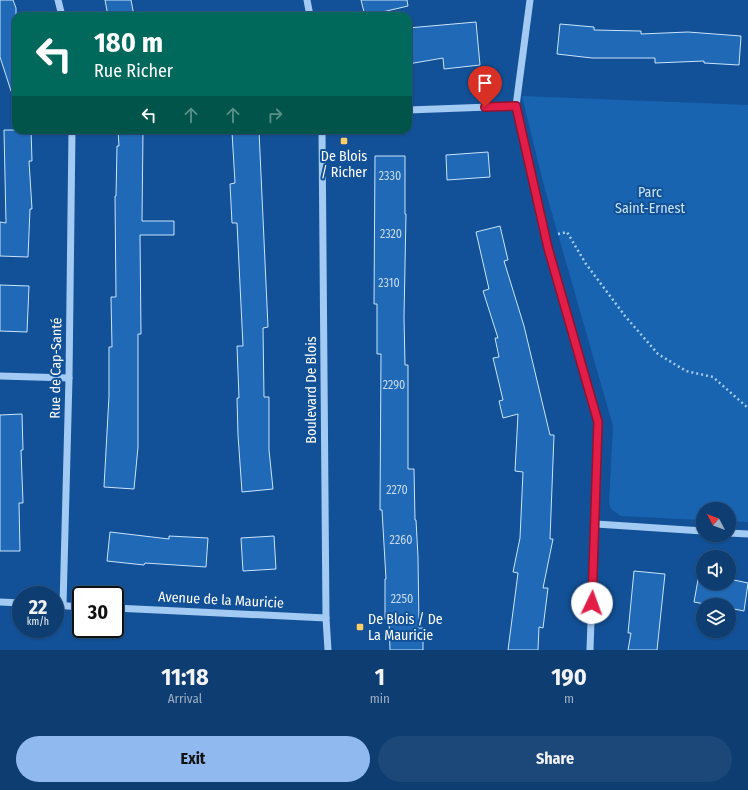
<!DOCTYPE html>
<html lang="en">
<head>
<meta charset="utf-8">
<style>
	body { margin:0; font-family:"Fira Sans Condensed",sans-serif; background:#1c4879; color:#f1f3f6; height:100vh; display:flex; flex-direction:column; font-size:15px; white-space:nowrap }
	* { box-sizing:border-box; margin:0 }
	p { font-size:13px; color:#9baec3 }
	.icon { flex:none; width:22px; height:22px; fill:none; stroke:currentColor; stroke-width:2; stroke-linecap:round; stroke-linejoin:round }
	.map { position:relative; height:650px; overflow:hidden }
	.details { display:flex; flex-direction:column; background:#0e3d71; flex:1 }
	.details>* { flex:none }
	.hud { position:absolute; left:12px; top:12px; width:400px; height:122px; border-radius:12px; box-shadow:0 1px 3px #0004,0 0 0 1px #2e5684; background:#00695c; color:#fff; overflow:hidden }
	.needle { width:26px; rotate:311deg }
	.tools { position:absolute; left:696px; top:502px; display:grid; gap:8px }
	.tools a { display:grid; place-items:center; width:40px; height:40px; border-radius:50%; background:#0e3d71; box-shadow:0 1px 3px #0004,0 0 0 1px #2e5684; font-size:20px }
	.speed { position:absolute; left:12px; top:586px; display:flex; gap:8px; font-size:20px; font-weight:700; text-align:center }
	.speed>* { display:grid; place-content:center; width:52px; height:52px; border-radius:50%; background:#0e3d71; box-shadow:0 1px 3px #0004,0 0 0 1px #2e5684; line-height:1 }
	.speed small { font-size:10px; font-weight:400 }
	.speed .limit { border:2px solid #111; border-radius:6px; background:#fff; color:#111 }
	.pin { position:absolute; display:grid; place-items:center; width:34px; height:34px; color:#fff; margin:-41px -17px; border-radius:50% 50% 50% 0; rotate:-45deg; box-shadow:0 0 4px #0007 }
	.pin .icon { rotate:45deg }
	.me { position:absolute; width:44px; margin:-22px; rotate:3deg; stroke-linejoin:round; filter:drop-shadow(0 0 3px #0008) }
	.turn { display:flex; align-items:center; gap:14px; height:84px; padding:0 16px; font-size:18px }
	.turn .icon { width:52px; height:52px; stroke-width:2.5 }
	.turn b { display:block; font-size:28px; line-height:34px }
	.lanes { display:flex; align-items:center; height:38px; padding:0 16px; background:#0003; justify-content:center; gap:20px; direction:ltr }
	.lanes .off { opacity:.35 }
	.eta { display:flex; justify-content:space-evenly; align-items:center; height:68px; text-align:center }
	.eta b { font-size:24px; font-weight:700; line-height:28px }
	.cta { display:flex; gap:8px; margin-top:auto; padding:8px 16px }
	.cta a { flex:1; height:46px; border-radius:24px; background:#90b9f0; color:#111; font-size:16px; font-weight:700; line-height:46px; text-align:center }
	.cta a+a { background:#1c4879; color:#f1f3f6 }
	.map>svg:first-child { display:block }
</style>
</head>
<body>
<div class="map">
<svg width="748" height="650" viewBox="0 0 748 650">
	<rect width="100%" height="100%" fill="#125197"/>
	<polygon fill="#1964b1" points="522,96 748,105 748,522 729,521 729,509 703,509 703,520 621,516 611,509 609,503 613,426 543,182"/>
	<g fill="#1f69b6" stroke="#cae4fd">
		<polygon points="0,0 13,0 16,8 16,97 13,97 0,57"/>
		<polygon points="105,0 131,0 134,16 108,16"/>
		<polygon points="361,0 407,0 408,6 365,16"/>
		<polygon points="476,22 480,65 444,69 443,58 408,64 408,28"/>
		<polygon points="560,24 594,27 594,30 641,31 641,34 688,32 741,36 739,65 704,63 704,61 655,63 655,58 592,58 557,54"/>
		<polygon points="4,130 31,130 32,161 29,161 32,209 30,209 28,257 0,256 0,222 6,223"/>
		<polygon points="118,130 143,130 142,221 174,221 174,235 140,235 141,334 138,334 138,447 134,489 104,487 109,396 109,347 112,347 111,297 116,297 115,196 116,196 117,146 119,146"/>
		<polygon points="259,131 268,327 263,328 264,397 269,397 269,450 273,489 242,492 238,435 237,398 239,398 237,346 243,346 237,223 232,223 230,184 235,183 232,132"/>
		<polygon points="488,152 490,177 447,180 446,155"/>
		<polygon points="375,156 405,156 405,214 406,214 404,317 405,365 408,365 408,469 414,469 415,520 416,520 418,557 419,628 423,628 423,650 390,650 389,619 385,619 385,579 386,579 382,510 380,510 381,354 377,354 377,304 374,304"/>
		<polygon points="500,226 508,260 504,261 524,326 550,435 554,435 550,539 553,539 543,588 548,588 543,628 539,627 538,650 508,650 518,573 513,572 520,538 523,472 515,471 518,414 503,418 499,401 503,400 493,358 499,357 495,338 498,338 483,291 489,289 476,232"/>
		<polygon points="0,285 29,286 27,332 0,331"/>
		<polygon points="22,414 23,450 21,450 23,503 19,503 20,551 0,551 0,415"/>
		<polygon points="110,532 169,539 169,536 208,538 206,567 145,563 144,565 107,561"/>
		<polygon points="274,536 276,569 243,571 241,538"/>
		<polygon points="634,571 665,574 657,650 628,650 631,633 628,633"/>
		<polygon points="699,574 703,575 703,583 729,583 729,579 748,583 744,611 729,608 729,605 710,605 694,602"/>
	</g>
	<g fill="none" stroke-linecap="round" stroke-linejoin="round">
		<polyline stroke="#a2caf3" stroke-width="2.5" stroke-dasharray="2 3" stroke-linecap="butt" points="558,234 567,232 586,264 625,316 658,354 686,371 713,377 748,408"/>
		<g stroke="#a2caf3" stroke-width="7">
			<polyline points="58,0 62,16"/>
			<polyline points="307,0 310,16"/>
			<polyline points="530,0 516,106 548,248 598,422 590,650"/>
			<polyline points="408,110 516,106"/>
			<polyline points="322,130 326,618 328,650"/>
			<polyline points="0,376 69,378"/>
			<polyline points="596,524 703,531"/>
			<polyline points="729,533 748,534"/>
			<polyline points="0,602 21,603"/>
			<polyline points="55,605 81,607"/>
			<polyline points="63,606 69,378 72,130"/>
			<polyline points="115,608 326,618"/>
		</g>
	</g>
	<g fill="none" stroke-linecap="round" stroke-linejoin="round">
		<g stroke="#92132f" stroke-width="10">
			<polyline id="route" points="485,107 516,106 548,248 598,422 592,603"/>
		</g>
		<use href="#route" stroke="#e11d48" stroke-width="7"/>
	</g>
	<g fill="#ffcc65" stroke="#125197" stroke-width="1.5">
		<rect x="340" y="137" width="8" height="8" rx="2"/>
		<rect x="356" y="623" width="8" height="8" rx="2"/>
	</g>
	<g text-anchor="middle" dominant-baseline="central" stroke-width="4" stroke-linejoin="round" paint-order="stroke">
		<g font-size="12" fill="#c7daed">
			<text x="390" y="176">2330</text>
			<text x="391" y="234">2320</text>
			<text x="389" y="283">2310</text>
			<text x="394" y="385">2290</text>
			<text x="397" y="490">2270</text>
			<text x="401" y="540">2260</text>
			<text x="402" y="599">2250</text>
		</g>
		<g font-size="14" fill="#fff" stroke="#125197">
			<text x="344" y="156">De Blois<tspan x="344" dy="16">/ Richer</tspan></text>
			<text x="368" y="619" text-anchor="start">De Blois / De<tspan x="368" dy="16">La Mauricie</tspan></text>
		</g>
		<g font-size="14" fill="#cae4fd" stroke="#125197">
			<text x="650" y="192">Parc<tspan x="650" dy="16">Saint-Ernest</tspan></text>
		</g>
		<g font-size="14" fill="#fff" stroke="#125197">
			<text transform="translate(56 368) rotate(-89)">Rue de Cap-Santé</text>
			<text transform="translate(311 390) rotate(-90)">Boulevard De Blois</text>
			<text transform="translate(221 600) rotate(3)">Avenue de la Mauricie</text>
		</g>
	</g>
</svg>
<div class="tools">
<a><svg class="needle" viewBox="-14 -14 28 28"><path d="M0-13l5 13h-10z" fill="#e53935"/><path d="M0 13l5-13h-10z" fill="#9baec3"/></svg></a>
<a><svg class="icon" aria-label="sound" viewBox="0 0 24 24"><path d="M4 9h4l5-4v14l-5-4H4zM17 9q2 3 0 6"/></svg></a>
<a><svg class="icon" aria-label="layers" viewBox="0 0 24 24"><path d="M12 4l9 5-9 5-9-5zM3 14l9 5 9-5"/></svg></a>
</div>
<div class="speed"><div>22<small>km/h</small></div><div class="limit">30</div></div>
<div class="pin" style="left:485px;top:107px;background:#d93025"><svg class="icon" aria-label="arrive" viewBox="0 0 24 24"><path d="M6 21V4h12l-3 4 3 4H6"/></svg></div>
<svg class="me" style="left:592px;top:603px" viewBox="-20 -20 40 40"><circle r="19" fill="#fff"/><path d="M0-13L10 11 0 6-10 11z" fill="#e11d48"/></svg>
<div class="hud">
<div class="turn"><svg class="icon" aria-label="left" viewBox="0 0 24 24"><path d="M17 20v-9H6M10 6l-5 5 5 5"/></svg><div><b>180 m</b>Rue Richer</div></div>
<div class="lanes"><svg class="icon" aria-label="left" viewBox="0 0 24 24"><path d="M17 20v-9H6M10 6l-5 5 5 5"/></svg><svg class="icon off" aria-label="ahead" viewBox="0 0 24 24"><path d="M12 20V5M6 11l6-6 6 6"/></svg><svg class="icon off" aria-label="ahead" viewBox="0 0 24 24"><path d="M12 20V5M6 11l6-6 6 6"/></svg><svg class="icon off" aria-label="right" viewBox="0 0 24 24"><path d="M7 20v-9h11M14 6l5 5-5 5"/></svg></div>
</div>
</div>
<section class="details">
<div class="eta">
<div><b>11:18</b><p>Arrival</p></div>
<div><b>1</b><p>min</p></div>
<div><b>190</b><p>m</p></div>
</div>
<div class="cta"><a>Exit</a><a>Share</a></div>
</section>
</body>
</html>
